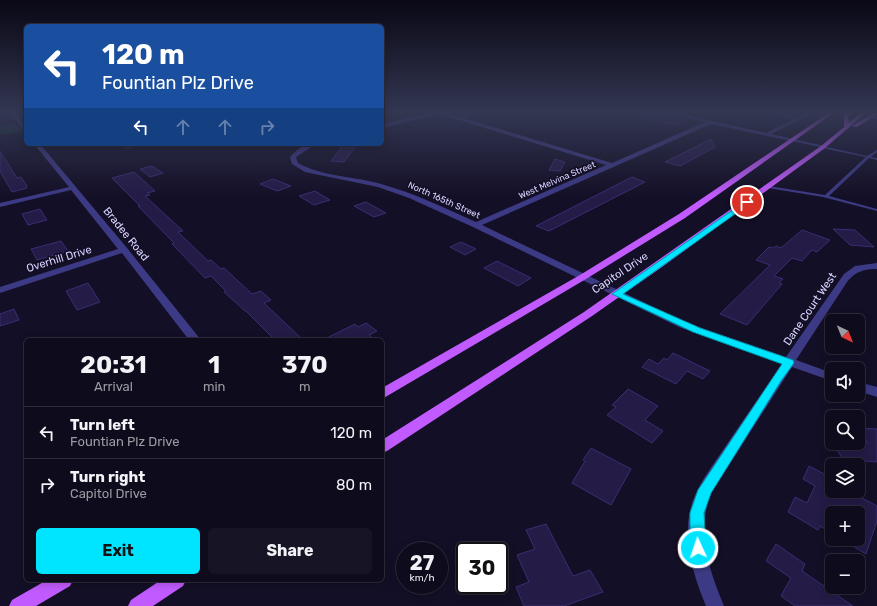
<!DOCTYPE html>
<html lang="en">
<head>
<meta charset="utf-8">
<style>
	body { margin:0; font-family:Rubik,sans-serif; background:#171425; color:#f1f3f6; height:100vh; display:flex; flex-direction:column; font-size:15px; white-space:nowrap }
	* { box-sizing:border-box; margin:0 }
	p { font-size:13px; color:#9b9ba3 }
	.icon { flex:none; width:22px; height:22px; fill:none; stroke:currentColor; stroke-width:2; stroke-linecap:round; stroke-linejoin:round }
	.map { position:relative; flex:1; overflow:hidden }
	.panel { position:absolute; left:24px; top:338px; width:360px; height:244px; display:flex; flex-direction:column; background:#0e0b1c; border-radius:6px; box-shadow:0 2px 10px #0003,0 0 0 1px #2e2b3b }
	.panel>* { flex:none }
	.top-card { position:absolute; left:24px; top:24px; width:360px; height:122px; border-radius:6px; box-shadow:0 2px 10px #0003,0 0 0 1px #2e2b3b; background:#1a4fa0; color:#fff; overflow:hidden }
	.needle { width:26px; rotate:137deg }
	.tools { position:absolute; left:825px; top:314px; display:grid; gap:8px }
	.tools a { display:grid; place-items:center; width:40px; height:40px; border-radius:6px; background:#0e0b1c; box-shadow:0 2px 10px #0003,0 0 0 1px #2e2b3b; font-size:20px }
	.speed { position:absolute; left:396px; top:542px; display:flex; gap:8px; font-size:20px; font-weight:700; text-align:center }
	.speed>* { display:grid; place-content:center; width:52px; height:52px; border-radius:50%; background:#0e0b1c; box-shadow:0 2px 10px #0003,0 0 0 1px #2e2b3b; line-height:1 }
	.speed small { font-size:10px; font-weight:400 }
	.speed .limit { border:2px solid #111; border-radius:6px; background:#fff; color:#111 }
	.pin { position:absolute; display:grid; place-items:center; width:34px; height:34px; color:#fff; margin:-17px; border:2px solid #fff; border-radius:50%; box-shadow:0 1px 4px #0007 }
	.me { position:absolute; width:44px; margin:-22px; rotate:357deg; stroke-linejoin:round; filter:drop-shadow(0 0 3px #0008) }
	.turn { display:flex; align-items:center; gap:14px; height:84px; padding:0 12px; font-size:18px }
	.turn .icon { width:52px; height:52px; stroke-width:2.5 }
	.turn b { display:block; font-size:28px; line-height:34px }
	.lanes { display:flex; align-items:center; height:38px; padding:0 12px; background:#0003; justify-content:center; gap:20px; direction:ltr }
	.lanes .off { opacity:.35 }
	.eta { display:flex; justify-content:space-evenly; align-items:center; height:68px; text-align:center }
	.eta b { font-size:24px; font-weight:700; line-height:28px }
	.action { display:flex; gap:8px; margin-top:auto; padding:8px 12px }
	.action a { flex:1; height:46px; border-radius:6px; background:#00e5ff; color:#111; font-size:16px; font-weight:700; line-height:46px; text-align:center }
	.action a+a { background:#171425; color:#f1f3f6 }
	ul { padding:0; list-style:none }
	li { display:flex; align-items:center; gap:12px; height:52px; padding:0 12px; border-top:1px solid #2e2b3b }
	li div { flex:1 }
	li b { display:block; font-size:15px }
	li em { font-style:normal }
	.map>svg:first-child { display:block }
</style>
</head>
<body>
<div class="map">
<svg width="877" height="606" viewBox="0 0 877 606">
	<rect width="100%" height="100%" fill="#130f26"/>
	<polygon fill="#12302f" points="16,123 23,131 0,135 0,126"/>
	<g fill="#241b47" stroke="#3b2d73">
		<polygon points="639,112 663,112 688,120 675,125 639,116"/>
		<polygon points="711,139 715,147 680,166 665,162"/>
		<polygon points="344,144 357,144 344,162 331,161"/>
		<polygon points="0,151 17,178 21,177 27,186 26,187 27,188 12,192 0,171"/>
		<polygon points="555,159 565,162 560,171 549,170"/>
		<polygon points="152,166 163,173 150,177 140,169"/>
		<polygon points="134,172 155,191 147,193 150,195 145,196 183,231 178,232 208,261 211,260 221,269 224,268 252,294 261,291 271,300 264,303 303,340 275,340 246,311 245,311 224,292 226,291 211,276 205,278 172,244 174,243 138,206 140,206 112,178"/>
		<polygon points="632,177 645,182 549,231 536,226"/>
		<polygon points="273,179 291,186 277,191 260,184"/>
		<polygon points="315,191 330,200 314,205 299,196"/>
		<polygon points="366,202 386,213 374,217 354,206"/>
		<polygon points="40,209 47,220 28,225 22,214"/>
		<polygon points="833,229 855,230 874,247 850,245"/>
		<polygon points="802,230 830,240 817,252 812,250 802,261 792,258 774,276 783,279 779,283 782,284 747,325 720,314 770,265 756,260 769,247 773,248 776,246 781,248"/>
		<polygon points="61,241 68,251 37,260 31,249"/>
		<polygon points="461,242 476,249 465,255 450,247"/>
		<polygon points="497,261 531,278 518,286 484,268"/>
		<polygon points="88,283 100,302 77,310 66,291"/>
		<polygon points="14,309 19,320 0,326 0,314"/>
		<polygon points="366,323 377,331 369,335 375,340 323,340 355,324 358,327"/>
		<polygon points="673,353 710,371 703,379 687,371 676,384 642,367 649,359 658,364 664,358 667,360"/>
		<polygon points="628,389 658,406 645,420 663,431 652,443 607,415 616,407 612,405"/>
		<polygon points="858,428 877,429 877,462 843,459 832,443 868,443"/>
		<polygon points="591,448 631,469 611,505 572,483 585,461 583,460"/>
		<polygon points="809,466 832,478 832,491 849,491 877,506 877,521 866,554 841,539 858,539 858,513 832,513 832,533 820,526 818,530 788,512 795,497 807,503 815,486 803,479"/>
		<polygon points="546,524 573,576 590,570 603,592 564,606 524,606 516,587 529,582 517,555 535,549 526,530"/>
		<polygon points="776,544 805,564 802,571 853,606 795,606 781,596 791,578 766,561"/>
	</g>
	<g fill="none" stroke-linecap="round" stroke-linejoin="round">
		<polyline stroke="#2fb8b0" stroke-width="1.5" stroke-dasharray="1 1.5" stroke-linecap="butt" points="113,144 128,147 151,144"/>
		<g fill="#3d3a85" fill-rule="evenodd">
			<path d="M768 112C773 112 779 114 784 114 788 114 791 112 794 112L788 115 801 119 800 120Z"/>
			<polygon points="870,117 877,117 877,119 871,119"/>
			<polygon points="823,146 867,156 877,150 877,152 871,157 877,158 877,160 869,158 829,196 877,209 877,211 823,197 768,188 767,187 769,186 825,195 866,157 822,148 821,147"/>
		</g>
		<g fill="#3d3a85" fill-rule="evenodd">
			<polygon points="9,112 14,112 26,128 26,133"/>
			<path d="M434 112H444L612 163 705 122 664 112H673L766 133 809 112H815L771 134 825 146V148L711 124 482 225 687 323 786 357 844 274 855 266 877 263V269C864 269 856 271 847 282L796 360 832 373V381L792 367 711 493C696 532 709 570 724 606H706C694 577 683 543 690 511 695 487 712 467 725 447 744 419 763 392 782 364L679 327 473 227 409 198 378 187 305 172 292 164 290 157C297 149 305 144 316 144L296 157 298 163C323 177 354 176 381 184 414 193 445 208 476 222L606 165 439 114 382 128V124Z"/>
			<polygon points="34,144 40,144 127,248 201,340 189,340 122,253 0,293 0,287 118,249 71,190 0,207 0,203 69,187"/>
			<polygon points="858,382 877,387 877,397 858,391"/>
		</g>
		<g fill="#c25bff" fill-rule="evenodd">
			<polygon points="830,112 835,112 685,218 586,279 382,399 382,388 580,275 679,214"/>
			<polygon points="847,112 852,112 848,117 849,123 862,112 867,112 825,148 662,267 592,316 387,451 382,453 382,440 584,312 821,146 844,127 844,117"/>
			<polygon points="875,112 877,112 877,115 857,127 852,126"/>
			<polygon points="47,580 73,580 70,586 36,606 9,606 12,600"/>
			<polygon points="161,580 186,580 183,586 153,606 128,606 131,600"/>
		</g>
	</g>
	<linearGradient id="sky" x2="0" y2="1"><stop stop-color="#0a0815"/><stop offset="0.57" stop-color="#333752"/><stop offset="1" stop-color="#333752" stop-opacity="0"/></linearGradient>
	<rect width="877" height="197" fill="url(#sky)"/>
	<polygon fill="#00e5ff" stroke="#0095a6" points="747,200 749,201 749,204 623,294 700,328 793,360 794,363 781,381 711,493 704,513 706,548 703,553 698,556 693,553 690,548 690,513 698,490 782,364 693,332 612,294"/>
	<g text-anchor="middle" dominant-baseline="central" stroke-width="3.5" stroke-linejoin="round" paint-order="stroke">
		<g font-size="9" fill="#d9d4ff" stroke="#130f26">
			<text transform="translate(557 180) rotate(-23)">West Melvina Street</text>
			<text transform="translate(444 200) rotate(24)">North 165th Street</text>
		</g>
		<g font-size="11" fill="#d9d4ff" stroke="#130f26">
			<text transform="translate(126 234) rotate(51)">Bradee Road</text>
			<text transform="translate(59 259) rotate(-17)">Overhill Drive</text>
			<text transform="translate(620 273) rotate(-34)">Capitol Drive</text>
			<text transform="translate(810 309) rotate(-56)">Dane Court West</text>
		</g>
	</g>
</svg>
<div class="tools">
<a><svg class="needle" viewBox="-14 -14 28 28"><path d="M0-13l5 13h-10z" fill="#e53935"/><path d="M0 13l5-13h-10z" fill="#9b9ba3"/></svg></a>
<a><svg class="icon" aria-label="sound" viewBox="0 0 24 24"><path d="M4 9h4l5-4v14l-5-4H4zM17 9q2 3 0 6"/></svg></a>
<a><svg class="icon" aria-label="search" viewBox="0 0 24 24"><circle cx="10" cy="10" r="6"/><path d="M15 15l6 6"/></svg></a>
<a><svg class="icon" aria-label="layers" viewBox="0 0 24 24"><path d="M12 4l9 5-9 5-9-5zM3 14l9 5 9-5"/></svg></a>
<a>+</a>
<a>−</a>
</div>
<div class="speed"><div>27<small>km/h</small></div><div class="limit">30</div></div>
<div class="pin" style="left:747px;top:202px;background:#d93025"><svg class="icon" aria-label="arrive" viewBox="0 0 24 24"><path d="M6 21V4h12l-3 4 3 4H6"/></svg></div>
<svg class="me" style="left:698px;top:548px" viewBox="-20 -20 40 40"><circle r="17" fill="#00e5ff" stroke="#fff" stroke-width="3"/><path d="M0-11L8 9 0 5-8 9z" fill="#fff"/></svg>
<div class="top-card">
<div class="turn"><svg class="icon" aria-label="left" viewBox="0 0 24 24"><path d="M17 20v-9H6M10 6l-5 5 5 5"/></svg><div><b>120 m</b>Fountian Plz Drive</div></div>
<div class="lanes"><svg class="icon" aria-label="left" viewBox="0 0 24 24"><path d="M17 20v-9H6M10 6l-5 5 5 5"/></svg><svg class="icon off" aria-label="ahead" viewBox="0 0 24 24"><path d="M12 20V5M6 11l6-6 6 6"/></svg><svg class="icon off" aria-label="ahead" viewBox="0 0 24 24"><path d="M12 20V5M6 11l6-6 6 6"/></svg><svg class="icon off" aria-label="right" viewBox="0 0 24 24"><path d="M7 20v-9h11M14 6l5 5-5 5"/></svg></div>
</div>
<section class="panel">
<div class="eta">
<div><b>20:31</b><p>Arrival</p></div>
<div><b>1</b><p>min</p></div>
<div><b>370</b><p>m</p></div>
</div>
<ul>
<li><svg class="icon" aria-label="left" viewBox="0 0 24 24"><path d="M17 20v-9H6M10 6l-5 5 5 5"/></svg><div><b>Turn left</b><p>Fountian Plz Drive</p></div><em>120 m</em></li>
<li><svg class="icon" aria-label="right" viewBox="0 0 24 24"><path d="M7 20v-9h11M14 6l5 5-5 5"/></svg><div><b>Turn right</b><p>Capitol Drive</p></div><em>80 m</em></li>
</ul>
<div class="action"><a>Exit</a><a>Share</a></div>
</section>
</div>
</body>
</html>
